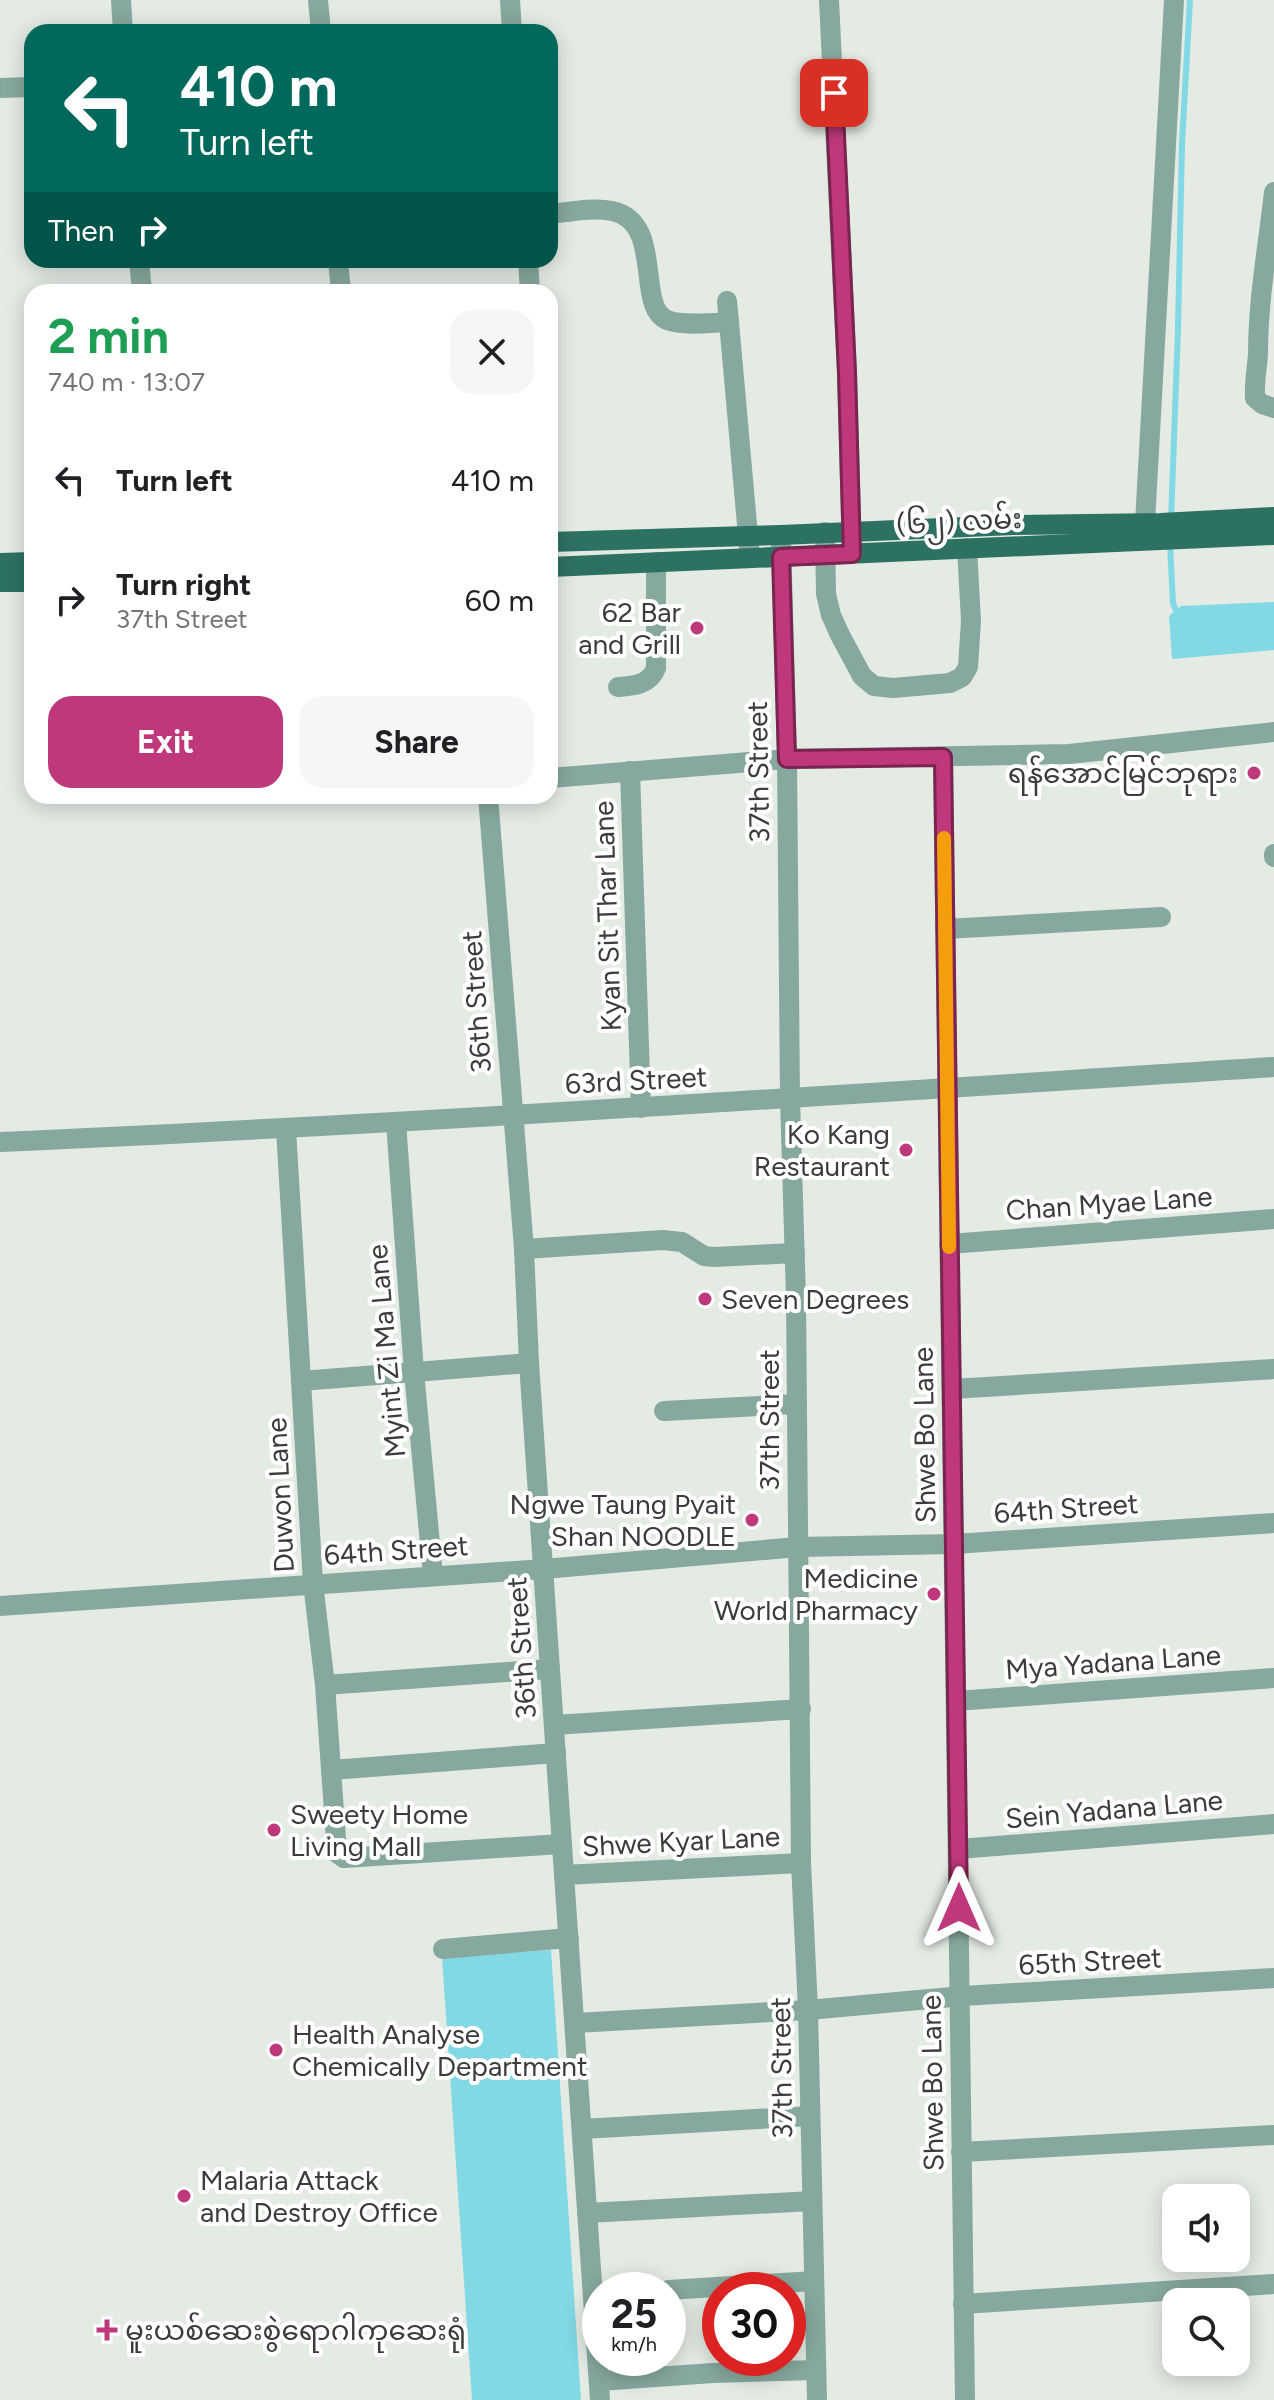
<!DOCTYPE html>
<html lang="en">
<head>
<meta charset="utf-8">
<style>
	body { margin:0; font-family:Figtree,"Noto Sans Myanmar",sans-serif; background:#f6f6f6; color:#202124; height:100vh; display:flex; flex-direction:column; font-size:30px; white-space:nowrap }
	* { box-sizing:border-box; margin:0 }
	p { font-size:26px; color:#757577 }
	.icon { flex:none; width:44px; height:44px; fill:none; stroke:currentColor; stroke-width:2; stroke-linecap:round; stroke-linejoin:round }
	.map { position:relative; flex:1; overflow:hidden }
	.details { position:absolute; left:24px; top:284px; width:534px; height:520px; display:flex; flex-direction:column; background:#fff; border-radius:24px; box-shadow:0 4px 20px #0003 }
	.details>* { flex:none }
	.guide { position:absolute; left:24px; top:24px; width:534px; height:244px; border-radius:24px; box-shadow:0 4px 20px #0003; background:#00695c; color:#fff; overflow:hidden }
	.buttons { position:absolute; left:1162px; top:2184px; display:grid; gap:16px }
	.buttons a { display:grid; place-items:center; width:88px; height:88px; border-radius:16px; background:#fff; box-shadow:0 4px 20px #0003; font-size:40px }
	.speed { position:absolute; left:582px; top:2272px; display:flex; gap:16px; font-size:40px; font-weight:700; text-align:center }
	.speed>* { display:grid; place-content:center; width:104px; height:104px; border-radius:50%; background:#fff; box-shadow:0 4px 20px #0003; line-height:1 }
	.speed small { font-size:20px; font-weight:400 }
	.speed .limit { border:12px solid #d22; background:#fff; color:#111 }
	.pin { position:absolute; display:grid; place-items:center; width:68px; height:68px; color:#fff; margin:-34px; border-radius:16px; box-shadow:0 4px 12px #0006 }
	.me { position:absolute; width:88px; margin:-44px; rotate:0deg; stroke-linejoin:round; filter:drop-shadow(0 0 6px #0008) }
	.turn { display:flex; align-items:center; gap:28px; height:168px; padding:0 24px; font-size:36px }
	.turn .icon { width:104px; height:104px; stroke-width:2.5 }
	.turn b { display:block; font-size:56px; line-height:68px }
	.then { display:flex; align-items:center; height:76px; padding:0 24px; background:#0003; gap:16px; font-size:30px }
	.round { display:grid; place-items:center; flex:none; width:84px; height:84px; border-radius:24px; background:#f6f6f6 }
	.summary { display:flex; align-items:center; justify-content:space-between; height:136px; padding:0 24px }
	h1 { font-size:48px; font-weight:700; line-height:60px; color:#1e9e55 }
	.action { display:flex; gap:16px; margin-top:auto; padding:16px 24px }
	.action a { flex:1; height:92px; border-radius:24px; background:#be387b; color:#fff; font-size:32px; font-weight:700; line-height:92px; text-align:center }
	.action a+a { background:#f6f6f6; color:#202124 }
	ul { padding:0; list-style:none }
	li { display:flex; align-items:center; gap:24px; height:120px; padding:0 24px }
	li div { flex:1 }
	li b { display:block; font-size:30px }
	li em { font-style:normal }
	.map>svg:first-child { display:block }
</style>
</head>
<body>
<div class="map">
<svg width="1274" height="2400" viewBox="0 0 1274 2400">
	<rect width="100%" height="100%" fill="#e3ebe3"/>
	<g fill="#82d8e5">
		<polygon points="1274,602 1274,650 1172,659 1169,616 1181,606"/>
		<polygon points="551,1950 581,2400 472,2400 442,1957"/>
	</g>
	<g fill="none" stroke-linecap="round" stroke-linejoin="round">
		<g stroke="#82d8e5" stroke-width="6">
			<polyline points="1171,521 1178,329 1182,143 1190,0"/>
			<polyline points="1170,544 1173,603 1178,616"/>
		</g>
		<g stroke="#87a89f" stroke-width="20">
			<polyline points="121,0 123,32"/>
			<polyline points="318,0 321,32"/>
			<polyline points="510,0 512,32"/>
			<polyline points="829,0 847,373 852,554"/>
			<polyline points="0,88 32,87"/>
			<path d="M1274 192C1268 246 1258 299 1258 354 1257 369 1254 383 1255 398L1262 404 1274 408"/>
			<path d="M550 214C569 212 593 207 612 211 665 222 635 307 667 320 681 326 713 323 729 322L750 558"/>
			<polyline points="139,260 142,292"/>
			<polyline points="338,260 341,292"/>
			<polyline points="528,260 530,292"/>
			<polyline points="727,301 729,322"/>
			<polyline points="1145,523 1174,0"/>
			<polyline points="825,532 826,594 831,615 840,635 862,676 874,686 893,688 950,683 962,677 968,667 971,621 967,548"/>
			<polyline points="781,539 787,759 790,1099 796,1298 801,1863 808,2010 817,2400"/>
			<path d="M618 687C633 686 650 685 656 668V562"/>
			<polyline points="943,757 965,2400"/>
			<polyline points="630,771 641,1108"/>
			<polyline points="550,778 787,759 1069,754 1274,732"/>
			<polyline points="488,796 524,1249 529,1363 600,2400"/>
			<polyline points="1274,857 1274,854"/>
			<polyline points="945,929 1161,917"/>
			<polyline points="396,1122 414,1372 433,1576"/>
			<polyline points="286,1129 313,1583 325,1685 337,1853 344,1858 561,1844"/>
			<path d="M0 1142C425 1123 849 1094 1274 1067"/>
			<polyline points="949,1244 1274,1219"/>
			<polyline points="524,1249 663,1240 682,1242 704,1256 714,1257 795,1253"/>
			<polyline points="301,1381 529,1363"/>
			<polyline points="952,1389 1274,1369"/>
			<polyline points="664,1411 797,1404"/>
			<polyline points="0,1606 544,1569 798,1547 954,1544 1274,1523"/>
			<polyline points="325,1685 550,1669"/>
			<polyline points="956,1701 1274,1678"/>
			<polyline points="554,1725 801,1709"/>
			<polyline points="331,1770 556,1753"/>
			<polyline points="959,1849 1274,1824"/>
			<polyline points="564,1875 801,1863"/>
			<polyline points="443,1949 569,1938"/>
			<polyline points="575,2023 808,2010 963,1996 1274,1978"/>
			<polyline points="582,2129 810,2116"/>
			<polyline points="961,2152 1274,2135"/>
			<polyline points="587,2213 812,2201"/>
			<polyline points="668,2290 814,2281"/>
			<polyline points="963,2304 1274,2284"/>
			<polyline points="599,2381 713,2373 816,2370"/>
		</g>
		<g stroke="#2d7163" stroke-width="20">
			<polyline points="550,542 781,535 1013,525 1161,523 1274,517"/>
			<polyline points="0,563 32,562"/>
			<polyline points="550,567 1274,535"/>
			<polyline points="0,582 32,582"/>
		</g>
	</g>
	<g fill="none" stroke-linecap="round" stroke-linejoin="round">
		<g stroke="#7c2450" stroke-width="20">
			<polyline id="route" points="834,93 847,373 852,554 781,557 787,759 943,757 959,1908"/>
		</g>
		<use href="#route" stroke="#be387b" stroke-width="14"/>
		<polyline stroke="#f59e0b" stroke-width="14" points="944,838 949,1247"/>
	</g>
	<g fill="#be387b" stroke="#fff" stroke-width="3">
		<circle cx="697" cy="628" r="8"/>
		<circle cx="1254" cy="773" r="8"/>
		<circle cx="906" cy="1150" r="8"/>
		<circle cx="705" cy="1299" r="8"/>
		<circle cx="752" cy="1520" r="8"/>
		<circle cx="934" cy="1594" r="8"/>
		<circle cx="274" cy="1830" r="8"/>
		<circle cx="276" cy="2050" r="8"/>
		<circle cx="184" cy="2196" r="8"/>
		<path d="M103 2318h8v8h8v8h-8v8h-8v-8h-8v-8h8z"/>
	</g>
	<g text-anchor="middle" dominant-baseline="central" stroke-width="8" stroke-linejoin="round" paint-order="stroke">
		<g font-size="28" fill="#3a3d3a" stroke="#fff">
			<text transform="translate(959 521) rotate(-3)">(၆၂) လမ်း</text>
			<text transform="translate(758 772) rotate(-91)">37th Street</text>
			<text transform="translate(607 916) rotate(-92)">Kyan Sit Thar Lane</text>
			<text transform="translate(476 1002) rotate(-94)">36th Street</text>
			<text transform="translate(636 1080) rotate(-3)">63rd Street</text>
			<text transform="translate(1109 1203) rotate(-4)">Chan Myae Lane</text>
			<text transform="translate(386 1351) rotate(-95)">Myint Zi Ma Lane</text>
			<text transform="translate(769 1420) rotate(-90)">37th Street</text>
			<text transform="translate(924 1435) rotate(-91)">Shwe Bo Lane</text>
			<text transform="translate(280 1495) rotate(-93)">Duwon Lane</text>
			<text transform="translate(1066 1508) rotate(-4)">64th Street</text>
			<text transform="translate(396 1550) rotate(-4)">64th Street</text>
			<text transform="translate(521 1648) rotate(-94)">36th Street</text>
			<text transform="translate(1113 1662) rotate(-4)">Mya Yadana Lane</text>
			<text transform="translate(1114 1809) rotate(-5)">Sein Yadana Lane</text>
			<text transform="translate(681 1841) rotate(-3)">Shwe Kyar Lane</text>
			<text transform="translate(1090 1961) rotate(-3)">65th Street</text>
			<text transform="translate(781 2068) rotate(-91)">37th Street</text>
			<text transform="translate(932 2083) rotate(-91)">Shwe Bo Lane</text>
		</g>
		<g font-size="28" fill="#3a3d3a" stroke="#fff" text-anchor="end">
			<text x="681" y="612">62 Bar<tspan x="681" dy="32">and Grill</tspan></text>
			<text x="1238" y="773">ရန်အောင်မြင်ဘုရား</text>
			<text x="890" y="1134">Ko Kang<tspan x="890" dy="32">Restaurant</tspan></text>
			<text x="721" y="1299" text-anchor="start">Seven Degrees</text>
			<text x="736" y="1504">Ngwe Taung Pyait<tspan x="736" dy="32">Shan NOODLE</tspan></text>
			<text x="918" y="1578">Medicine<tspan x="918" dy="32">World Pharmacy</tspan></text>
			<text x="290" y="1814" text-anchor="start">Sweety Home<tspan x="290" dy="32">Living Mall</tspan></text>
			<text x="292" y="2034" text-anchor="start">Health Analyse<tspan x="292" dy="32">Chemically Department</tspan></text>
			<text x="200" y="2180" text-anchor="start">Malaria Attack<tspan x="200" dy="32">and Destroy Office</tspan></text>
			<text x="125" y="2330" text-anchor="start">မူးယစ်ဆေးစွဲရောဂါကုဆေးရုံ</text>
		</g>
	</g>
</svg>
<div class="buttons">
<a><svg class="icon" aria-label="sound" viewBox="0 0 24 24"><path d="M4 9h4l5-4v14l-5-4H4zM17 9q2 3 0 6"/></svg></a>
<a><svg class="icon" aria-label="search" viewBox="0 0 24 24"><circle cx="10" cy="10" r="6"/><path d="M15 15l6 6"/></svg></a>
</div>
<div class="speed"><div>25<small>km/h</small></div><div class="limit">30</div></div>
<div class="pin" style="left:834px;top:93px;background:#d93025"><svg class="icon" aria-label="arrive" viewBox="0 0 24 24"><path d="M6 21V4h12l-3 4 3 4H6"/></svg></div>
<svg class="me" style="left:959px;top:1908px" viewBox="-20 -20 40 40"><path d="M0-17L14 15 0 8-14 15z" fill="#be387b" stroke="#fff" stroke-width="4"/></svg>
<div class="guide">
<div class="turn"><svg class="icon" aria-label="left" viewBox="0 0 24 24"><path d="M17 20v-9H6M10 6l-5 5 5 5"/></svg><div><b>410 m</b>Turn left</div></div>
<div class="then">Then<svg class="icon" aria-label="right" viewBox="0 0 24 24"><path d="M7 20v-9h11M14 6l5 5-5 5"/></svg></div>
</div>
<section class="details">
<div class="summary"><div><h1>2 min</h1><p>740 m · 13:07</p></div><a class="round"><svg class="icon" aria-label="close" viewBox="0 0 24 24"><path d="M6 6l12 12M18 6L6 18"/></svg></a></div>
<ul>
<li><svg class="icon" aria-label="left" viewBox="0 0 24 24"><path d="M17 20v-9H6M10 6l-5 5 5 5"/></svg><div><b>Turn left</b></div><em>410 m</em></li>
<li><svg class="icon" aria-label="right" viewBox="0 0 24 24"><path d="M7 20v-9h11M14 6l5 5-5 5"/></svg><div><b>Turn right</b><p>37th Street</p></div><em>60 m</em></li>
</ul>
<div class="action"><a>Exit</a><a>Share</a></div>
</section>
</div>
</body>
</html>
